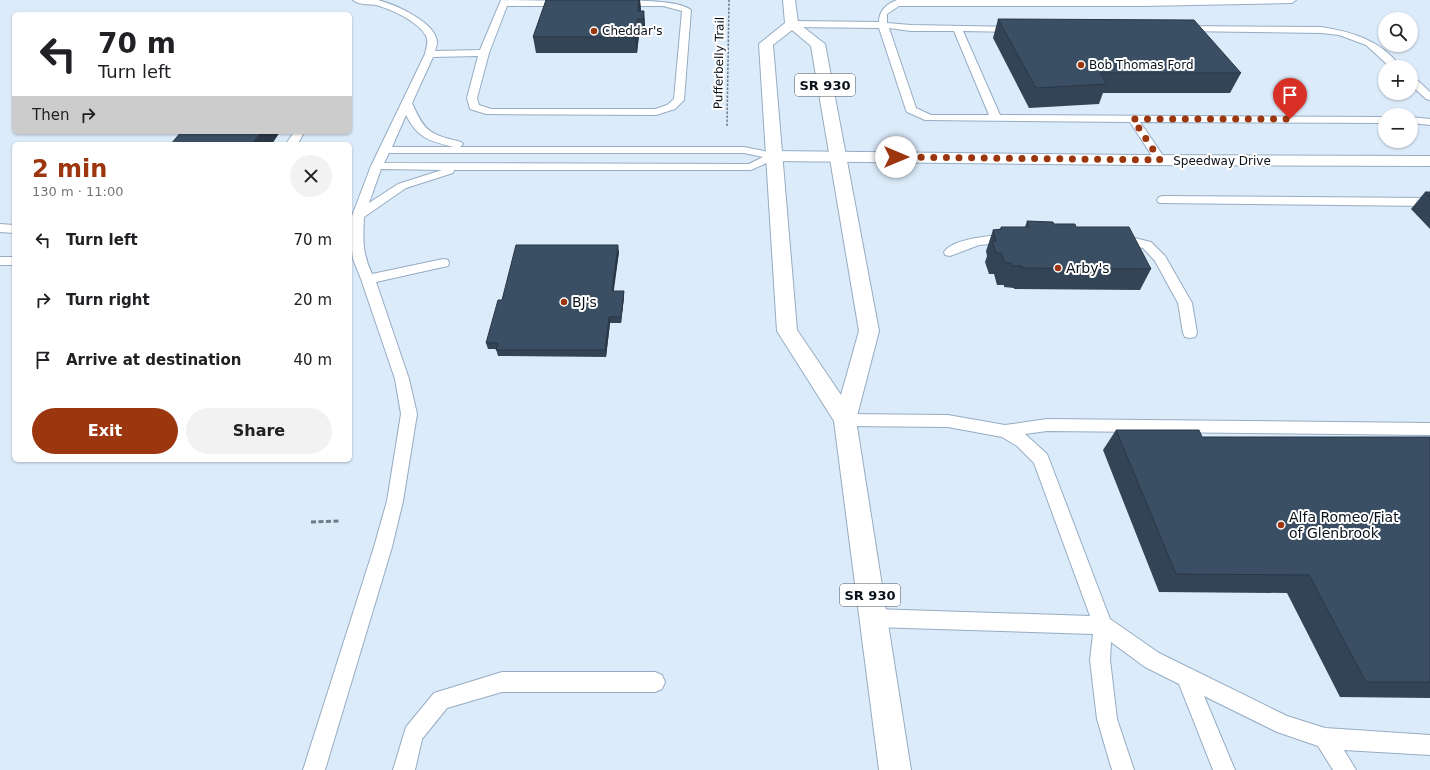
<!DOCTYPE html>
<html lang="en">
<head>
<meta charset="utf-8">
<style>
	body { margin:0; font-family:"DejaVu Sans",sans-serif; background:#f2f2f2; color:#202124; height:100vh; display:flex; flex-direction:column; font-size:15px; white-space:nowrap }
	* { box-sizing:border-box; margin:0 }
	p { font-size:13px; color:#757577 }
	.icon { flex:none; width:22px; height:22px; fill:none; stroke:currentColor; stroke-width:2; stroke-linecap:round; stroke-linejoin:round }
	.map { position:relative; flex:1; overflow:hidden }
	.panel { position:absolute; left:12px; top:142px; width:340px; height:320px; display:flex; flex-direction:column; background:#fff; border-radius:6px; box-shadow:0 1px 3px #0004 }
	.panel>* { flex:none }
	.top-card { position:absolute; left:12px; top:12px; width:340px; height:122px; border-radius:6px; box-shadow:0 1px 3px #0004; background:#fff; color:#202124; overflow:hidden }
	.controls { position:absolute; left:1378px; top:12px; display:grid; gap:8px }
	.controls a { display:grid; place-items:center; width:40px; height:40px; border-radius:50%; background:#fff; box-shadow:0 1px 3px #0004; font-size:20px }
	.pin { position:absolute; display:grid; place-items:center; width:34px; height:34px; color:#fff; margin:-41px -17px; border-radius:50% 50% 50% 0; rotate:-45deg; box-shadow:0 0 4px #0007 }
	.pin .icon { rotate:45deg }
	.me { position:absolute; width:44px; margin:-22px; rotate:90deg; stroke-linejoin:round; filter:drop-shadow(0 0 3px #0008) }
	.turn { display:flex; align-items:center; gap:14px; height:84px; padding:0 20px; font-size:18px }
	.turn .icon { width:52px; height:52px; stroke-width:2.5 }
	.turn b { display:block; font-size:28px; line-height:34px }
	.then { display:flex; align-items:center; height:38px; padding:0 20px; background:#0003; gap:8px; font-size:15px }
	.round { display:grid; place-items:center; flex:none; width:42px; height:42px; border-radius:21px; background:#f2f2f2 }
	.headline { display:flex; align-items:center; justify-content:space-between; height:68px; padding:0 20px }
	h1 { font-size:24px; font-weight:800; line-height:30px; color:#9c360e }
	.primary-button { display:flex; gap:8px; margin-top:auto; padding:8px 20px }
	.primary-button a { flex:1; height:46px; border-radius:24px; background:#9c360e; color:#fff; font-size:16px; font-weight:800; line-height:46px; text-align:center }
	.primary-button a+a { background:#f2f2f2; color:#202124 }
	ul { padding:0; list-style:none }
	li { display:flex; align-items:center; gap:12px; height:60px; padding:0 20px }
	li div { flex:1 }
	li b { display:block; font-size:15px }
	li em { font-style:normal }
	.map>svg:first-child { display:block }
</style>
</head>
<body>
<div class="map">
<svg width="1430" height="770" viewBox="0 0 1430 770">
	<rect width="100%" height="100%" fill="#dcebfa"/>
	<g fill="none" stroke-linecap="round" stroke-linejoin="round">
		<g stroke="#95acc4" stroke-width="2">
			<g id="lane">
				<path d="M353 0C361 0 370 0 378 0 394 4 436 22 437 42 437 45 436 48 435 51L480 50 501 0 567 1 568 3 564 6H507L489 53 477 98 479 105 491 109H655L667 105 674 99 682 11 663 6H620L616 3 620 0C638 1 678 0 691 10L684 100 675 109 656 115 486 114 470 109 467 98 478 56 433 57 412 103C425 133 430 134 461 142L463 144 460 147H744L778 154 780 156 778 158 751 170H454L453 173 406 188 364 217C363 241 362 252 372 274L443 259 448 260 449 263 448 266 443 267 376 282 409 379 417 414 403 501 392 547 325 770H303L374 547 387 501 401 414 395 379 361 279 353 259 351 242 352 216 371 166 425 54C426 48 429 42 426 36 419 22 391 9 376 5 369 4 358 5 353 0ZM406 115C418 139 430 141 454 147H392ZM389 153H744L763 157 749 164 384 163ZM381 169 442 170 398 184 369 203Z"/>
				<path d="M897 0H1296L1292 3 1142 6H899L887 14V23L911 25 1018 27 1020 29 1015 32 963 31 1000 115 1385 117V123L1140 122 1166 160 1164 162H1156L1130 122 925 120 907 112 906 110 879 28 792 27 787 24 792 21 879 22C879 11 886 4 897 0ZM889 28 911 31H954L989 115H931L916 108Z"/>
				<path d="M1183 26 1321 27C1353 32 1380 40 1401 67H1390L1366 45 1339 35 1321 33 1180 31 1178 29 1180 27Z"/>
				<polygon points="1411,77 1415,78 1430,92 1430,100 1426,99 1411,85"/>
				<polygon points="1411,117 1430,119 1430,125 1411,123"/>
				<polygon points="294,132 304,132 298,144 286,144"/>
				<polygon points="1163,196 1430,198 1430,206 1159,203 1157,200 1159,197"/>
				<polygon points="0,224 14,225 14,233 0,232"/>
				<polygon points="1118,234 1151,242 1165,256 1192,303 1197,333 1195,337 1190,338 1185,337 1183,333 1178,303 1155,261 1143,248 1114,241 1112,238 1114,235"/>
				<path d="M1010 235 1014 236 1016 239 1014 242 979 245 950 256 945 255 944 252C953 238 994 235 1010 235Z"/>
				<rect x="0" y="257" width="14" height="8"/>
				<polygon points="845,414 948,415 1005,425 1047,419 1430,423 1430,435 1047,431 1025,434 1047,454 1049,459 1110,619 1159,653 1287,716 1325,728 1430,735 1430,755 1344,750 1356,770 1333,770 1318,746 1277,732 1204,696 1235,770 1213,770 1179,684 1145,667 1111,642 1110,660 1117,719 1134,770 1112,770 1097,719 1090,660 1093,634 873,627 866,624 864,618 866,612 873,609 1090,616 1034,463 1017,446 1002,437 948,427 845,426 839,424 837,420 839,416"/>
				<polygon points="502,672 655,672 662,675 665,682 662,689 655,692 502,692 447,708 422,739 415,770 393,770 406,727 434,693"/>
			</g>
		</g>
		<g stroke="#95acc4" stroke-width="2">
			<polygon id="secondary" points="774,151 1138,155 1430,156 1430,166 1138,165 774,161 768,159 766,156 768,153"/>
		</g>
		<g stroke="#95acc4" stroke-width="2">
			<path id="highway" d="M783 0H795L798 23 825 44 879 331 856 420 911 770H879L834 421 777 331 759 44 785 23ZM792 30 811 46 859 331 841 395 797 330 773 45Z"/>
		</g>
		<polyline stroke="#707c88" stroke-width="1.5" stroke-dasharray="2.5 1.5" stroke-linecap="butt" points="727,126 729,0"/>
		<polyline stroke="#707c88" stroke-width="3" stroke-dasharray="5 2.5" stroke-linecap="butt" points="311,522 341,521"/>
		<use href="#lane" fill="#fff" fill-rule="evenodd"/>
		<use href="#secondary" fill="#fff" fill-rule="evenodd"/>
		<use href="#highway" fill="#fff" fill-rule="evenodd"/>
	</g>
	<g fill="#334456">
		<polygon points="546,0 640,0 641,11 644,11 645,27 644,34 639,35 637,53 536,53 533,37"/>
		<polygon points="998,19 1241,73 1230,93 1103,93 1099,104 1029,108 993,38"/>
		<polygon points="1425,192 1430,192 1430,229 1411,209"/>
		<polygon points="1027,221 1076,227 1151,269 1140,290 1014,289 1014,288 1004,287 1004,285 997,285 994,274 989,274 985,262 987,256 986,251 993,230 1000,229 1001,227 1025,227"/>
		<polygon points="619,252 613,291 624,291 624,297 621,323 610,323 606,357 498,356 496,349 488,349 486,343 502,300"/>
		<polygon points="1116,430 1202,437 1430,437 1430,698 1340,697 1287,593 1159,592 1103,450"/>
	</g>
	<g fill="#293746">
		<polygon points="639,0 640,0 641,13 638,11"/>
		<polygon points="644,11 645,27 644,34 643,19"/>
		<polygon points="638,19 639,35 637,53 635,37"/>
		<polygon points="261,132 280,132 272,144 252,144"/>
		<polygon points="618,245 619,252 613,297 612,291"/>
		<polygon points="624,291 624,297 621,323 621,317"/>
		<polygon points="609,317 610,323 606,357 605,350"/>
	</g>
	<g fill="#3b4f64" stroke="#293746">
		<polygon points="546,0 639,0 638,11 644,11 643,19 638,19 635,37 533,37"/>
		<polygon points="998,19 1194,20 1241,73 1100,73 1107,84 1036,88"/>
		<polygon points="181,132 261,132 252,144 171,144"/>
		<polygon points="1425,192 1430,192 1430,197"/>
		<polygon points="1027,221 1053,222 1054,224 1075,224 1076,227 1129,227 1151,269 1022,268 1022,266 1012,266 1011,263 1005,263 1001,253 996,253 992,241 996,241 993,230 1002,229 1001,227 1029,227"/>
		<polygon points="516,245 618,245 612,291 624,291 621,317 609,317 605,350 496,350 498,343 486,343 498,300 502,300"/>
		<polygon points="1116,430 1199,430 1202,437 1430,437 1430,682 1366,682 1309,575 1176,574"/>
	</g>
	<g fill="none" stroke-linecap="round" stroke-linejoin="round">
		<polyline stroke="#9c360e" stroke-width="7" stroke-dasharray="0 12.6" points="896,157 1160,160 1133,119 1290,119"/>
	</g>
	<g fill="#9c360e" stroke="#fff" stroke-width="1.5">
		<circle cx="594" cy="31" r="4"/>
		<circle cx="1081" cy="65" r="4"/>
		<circle cx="1058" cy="268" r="4"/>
		<circle cx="564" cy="302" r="4"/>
		<circle cx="1281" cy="525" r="4"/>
	</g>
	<g text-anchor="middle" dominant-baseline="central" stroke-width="4" stroke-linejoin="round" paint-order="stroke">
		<g font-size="12" fill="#09111a" stroke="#fff" text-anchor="start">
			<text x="602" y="31">Cheddar's</text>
			<text x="1089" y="65">Bob Thomas Ford</text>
		</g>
		<g font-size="12" fill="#09111a" stroke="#fff">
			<text transform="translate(719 63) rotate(-89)">Pufferbelly Trail</text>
			<text x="1222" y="161">Speedway Drive</text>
		</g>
		<g fill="#fff" stroke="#53585f" stroke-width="1">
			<rect x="795" y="74" width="60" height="22" rx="3"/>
			<rect x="840" y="584" width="60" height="22" rx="3"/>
		</g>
		<g font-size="13" font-weight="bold" fill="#09111a">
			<text x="825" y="85">SR 930</text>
			<text x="870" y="595">SR 930</text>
		</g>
		<g font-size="14" fill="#09111a" stroke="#fff" text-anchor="start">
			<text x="1066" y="268">Arby's</text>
			<text x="572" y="302">BJ's</text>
			<text x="1289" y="517">Alfa Romeo/Fiat<tspan x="1289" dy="16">of Glenbrook</tspan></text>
		</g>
	</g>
</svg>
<div class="controls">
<a><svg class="icon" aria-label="search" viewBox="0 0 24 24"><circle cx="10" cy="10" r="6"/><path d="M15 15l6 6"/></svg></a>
<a>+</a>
<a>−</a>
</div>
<div class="pin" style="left:1290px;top:119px;background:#d93025"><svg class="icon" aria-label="arrive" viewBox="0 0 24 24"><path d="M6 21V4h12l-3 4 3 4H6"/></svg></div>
<svg class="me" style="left:896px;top:157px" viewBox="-20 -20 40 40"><circle r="19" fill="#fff"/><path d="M0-13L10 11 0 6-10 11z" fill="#9c360e"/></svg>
<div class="top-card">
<div class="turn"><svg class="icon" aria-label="left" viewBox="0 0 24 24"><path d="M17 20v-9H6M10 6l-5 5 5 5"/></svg><div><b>70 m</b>Turn left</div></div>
<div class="then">Then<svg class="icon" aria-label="right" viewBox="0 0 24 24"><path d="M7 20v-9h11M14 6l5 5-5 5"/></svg></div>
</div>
<section class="panel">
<div class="headline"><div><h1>2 min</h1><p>130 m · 11:00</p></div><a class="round"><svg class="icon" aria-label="close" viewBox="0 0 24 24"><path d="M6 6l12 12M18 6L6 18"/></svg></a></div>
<ul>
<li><svg class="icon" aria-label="left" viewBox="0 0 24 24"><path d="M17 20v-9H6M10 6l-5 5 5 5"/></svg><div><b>Turn left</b></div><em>70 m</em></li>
<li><svg class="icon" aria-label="right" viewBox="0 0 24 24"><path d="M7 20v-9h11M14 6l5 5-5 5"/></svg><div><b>Turn right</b></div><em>20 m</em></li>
<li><svg class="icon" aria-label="arrive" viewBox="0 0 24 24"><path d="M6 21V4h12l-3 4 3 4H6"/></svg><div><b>Arrive at destination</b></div><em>40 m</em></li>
</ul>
<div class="primary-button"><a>Exit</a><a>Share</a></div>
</section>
</div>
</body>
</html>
